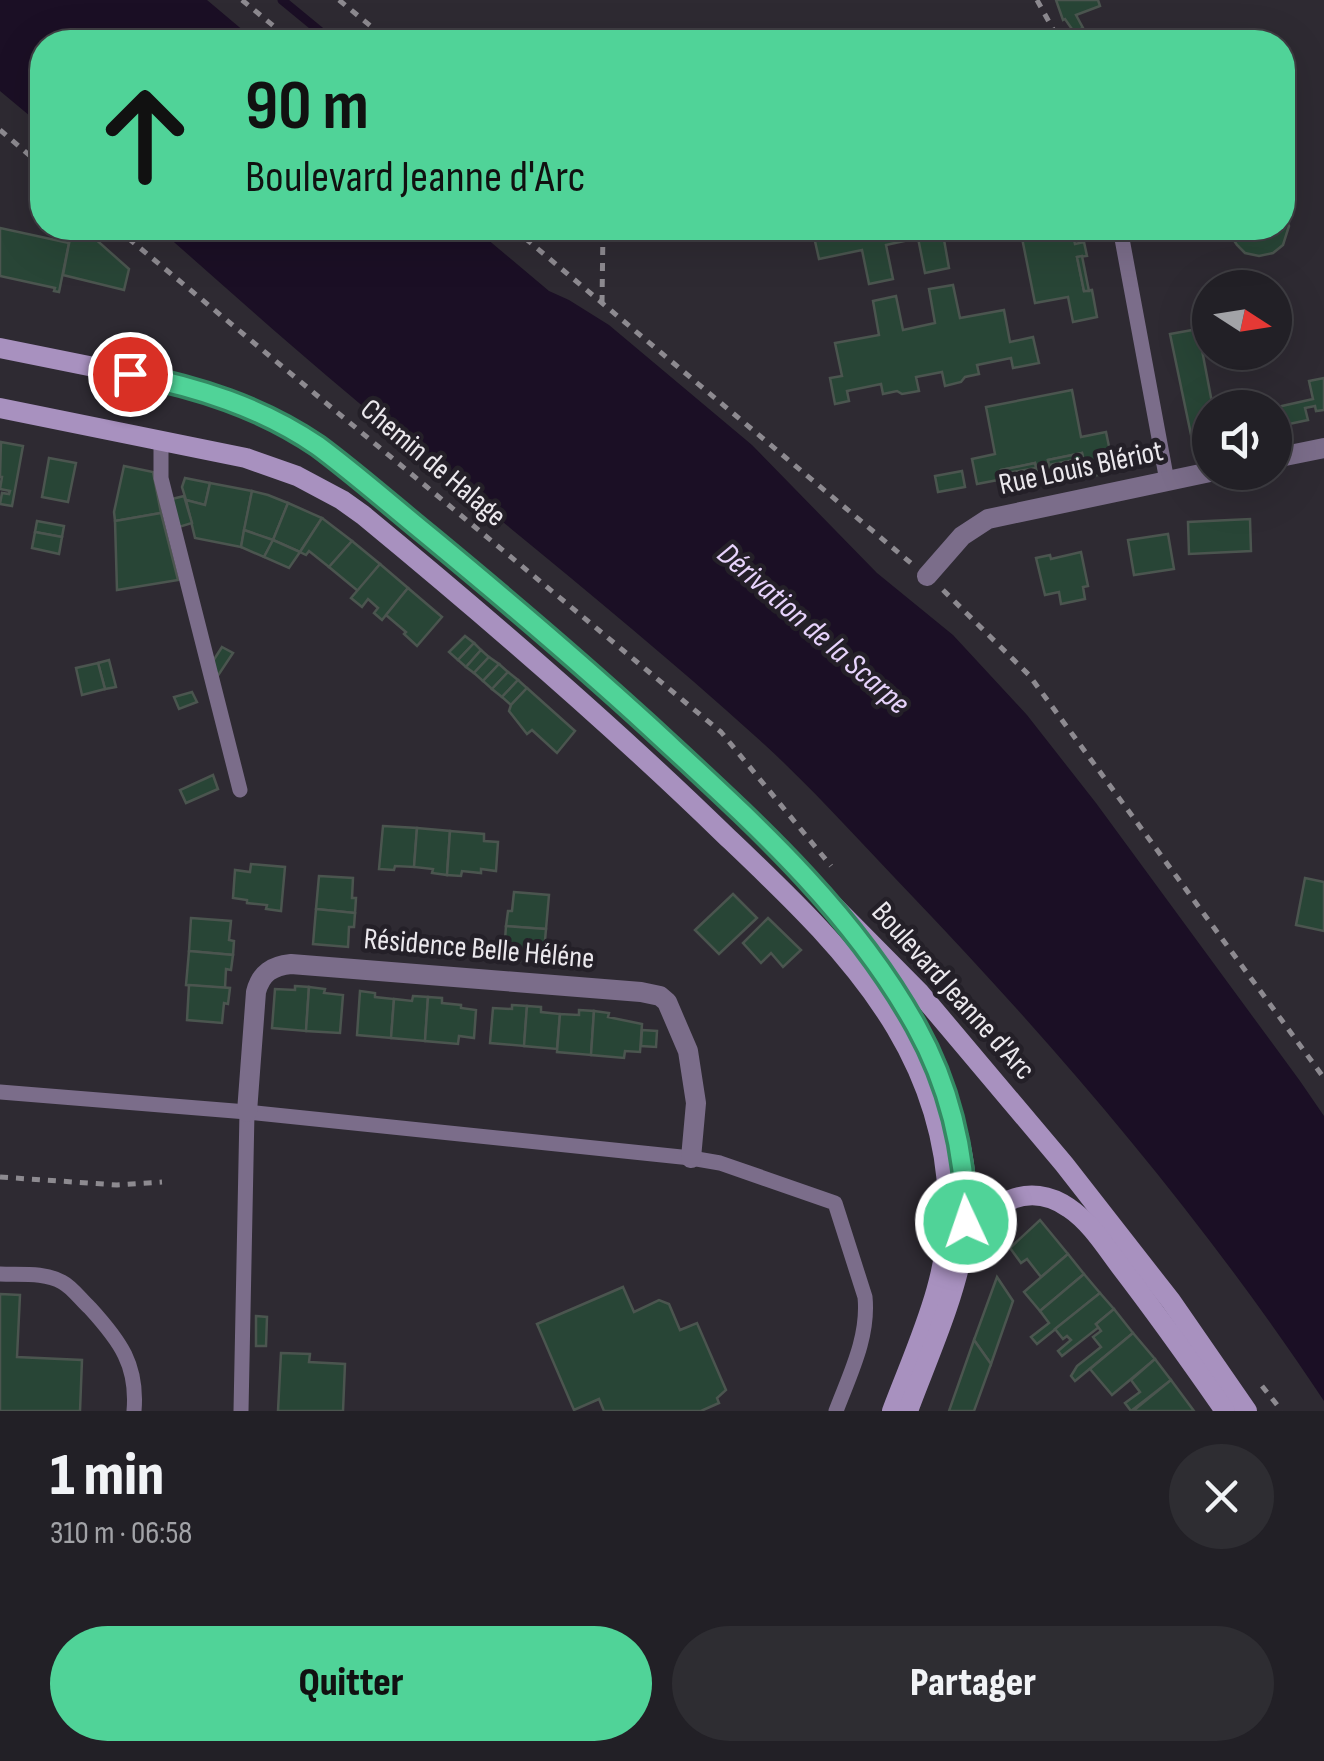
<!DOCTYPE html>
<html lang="fr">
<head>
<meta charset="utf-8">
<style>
	body { margin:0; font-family:"Sofia Sans Condensed",sans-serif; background:#2e2d32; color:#f1f3f6; height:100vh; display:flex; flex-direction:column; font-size:38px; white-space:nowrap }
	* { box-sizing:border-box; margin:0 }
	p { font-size:32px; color:#a2a3a7 }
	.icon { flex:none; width:55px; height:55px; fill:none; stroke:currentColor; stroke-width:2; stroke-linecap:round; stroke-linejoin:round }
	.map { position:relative; height:1411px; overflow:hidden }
	.sheet { display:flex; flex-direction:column; background:#222026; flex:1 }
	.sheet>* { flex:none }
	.hud { position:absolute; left:30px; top:30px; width:1265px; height:210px; border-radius:40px; box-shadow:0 10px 40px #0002,0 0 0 2px #3f3e43; background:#50d398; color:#111; overflow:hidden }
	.needle { width:65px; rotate:102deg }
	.tools { position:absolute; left:1192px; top:270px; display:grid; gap:20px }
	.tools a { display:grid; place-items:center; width:100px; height:100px; border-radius:50%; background:#222026; box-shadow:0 10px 40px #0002,0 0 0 2px #3f3e43; font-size:50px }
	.pin { position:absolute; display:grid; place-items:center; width:85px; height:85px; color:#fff; margin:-42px; border:5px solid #fff; border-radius:50%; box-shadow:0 2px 10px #0007 }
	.me { position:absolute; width:110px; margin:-55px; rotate:357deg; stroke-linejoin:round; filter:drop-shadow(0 0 8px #0008) }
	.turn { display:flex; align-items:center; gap:35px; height:210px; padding:0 50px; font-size:45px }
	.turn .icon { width:130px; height:130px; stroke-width:2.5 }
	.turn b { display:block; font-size:70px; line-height:85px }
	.round { display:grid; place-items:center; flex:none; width:105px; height:105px; border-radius:52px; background:#2e2d32 }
	.summary { display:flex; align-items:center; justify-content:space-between; height:170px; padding:0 50px }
	h1 { font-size:60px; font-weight:800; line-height:75px }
	.button { display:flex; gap:20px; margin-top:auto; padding:20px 50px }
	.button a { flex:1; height:115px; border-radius:60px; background:#50d398; color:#111; font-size:40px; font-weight:800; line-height:115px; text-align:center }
	.button a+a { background:#2e2d32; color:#f1f3f6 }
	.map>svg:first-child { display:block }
</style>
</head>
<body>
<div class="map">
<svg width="1324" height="1411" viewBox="0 0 1324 1411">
	<rect width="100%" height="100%" fill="#2e2a32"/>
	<g fill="#1b0f25">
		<polygon points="0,0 207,0 257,42 42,42 42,126 0,91"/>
		<path d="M158 228H474L549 291 569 300 609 325 752 445 877 573 953 635 1027 715 1096 803 1300 1081 1324 1116V1401C1204 1220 1063 1054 913 897 861 843 811 786 755 736 617 611 469 497 327 376 270 328 214 277 158 228Z"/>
	</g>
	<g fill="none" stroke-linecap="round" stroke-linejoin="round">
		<polyline stroke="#1b0f25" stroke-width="9" points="282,0 333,42"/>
	</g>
	<g fill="#284536" stroke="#4b554f" stroke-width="2.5">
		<polygon points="1056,0 1098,0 1100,6 1076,15 1083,28 1074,32 1065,19 1063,20"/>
		<polygon points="1282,208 1289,226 1283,245 1273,253 1259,256 1245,253 1237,245 1231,236 1231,228 1282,228"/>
		<polygon points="0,228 69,243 59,292 54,291 55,288 0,276"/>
		<polygon points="72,228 83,228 129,269 124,290 63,275"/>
		<polygon points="812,228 971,228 943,234 949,268 925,273 918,238 886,245 893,279 869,284 862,250 819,259"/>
		<polygon points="1020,228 1071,228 1075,244 1084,242 1087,256 1077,257 1084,291 1092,290 1097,317 1073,322 1068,297 1035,303"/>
		<polygon points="1082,256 1089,291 1084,291 1077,257"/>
		<polygon points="953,285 960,318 1004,310 1010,342 1033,337 1039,363 1013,368 1011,358 977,365 979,374 965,377 961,382 945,386 942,372 916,377 919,391 902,394 897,391 883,394 881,384 847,391 849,401 835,404 830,378 842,376 835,343 879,335 873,301 896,296 903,330 935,323 929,289"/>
		<polygon points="1198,329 1213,408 1210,408 1210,451 1195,454 1170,334"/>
		<polygon points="1324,378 1324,410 1316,411 1315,406 1305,408 1308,420 1275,427 1275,408 1273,408 1313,399 1309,381"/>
		<polygon points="1072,390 1081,437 1106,432 1111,456 1106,457 1107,463 1085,467 1082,453 1048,460 1050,470 1037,472 1035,463 1001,470 1003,479 977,484 972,459 995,454 986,407"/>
		<polygon points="1,442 23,446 12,506 0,504 2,493 9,494 10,491 0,489 2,477 0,477"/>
		<polygon points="1082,453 1083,458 1049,465 1048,460"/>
		<polygon points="49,458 76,463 68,502 42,497"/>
		<polygon points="1035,463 1036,468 1001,474 1001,470"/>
		<polygon points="1104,465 1105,474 1091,476 1089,468"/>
		<polygon points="124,466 153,472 161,513 115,521 114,512"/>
		<polygon points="962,471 965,487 938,492 935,476"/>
		<polygon points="185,478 210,483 205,505 186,500 182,487"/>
		<polygon points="210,483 252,491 241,547 195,538 186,500 205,505"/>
		<polygon points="252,491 268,495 288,503 273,540 244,530"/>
		<polygon points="184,496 192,523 179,527 172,499"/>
		<polygon points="288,503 322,518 300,552 273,540"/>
		<polygon points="161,513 178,580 117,590 115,521"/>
		<polygon points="322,518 352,541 329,567 309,551 306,555 300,552"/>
		<polygon points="1250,519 1251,551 1189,554 1188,522"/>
		<polygon points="37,521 64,526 62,537 35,532"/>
		<polygon points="244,530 273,540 264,557 241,547"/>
		<polygon points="35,532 62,537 59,554 32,548"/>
		<polygon points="1168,534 1174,569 1134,575 1128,540"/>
		<polygon points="273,540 300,552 289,568 264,557"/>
		<polygon points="352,541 380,564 358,591 329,567"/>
		<polygon points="1081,552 1088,586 1083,587 1085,599 1061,604 1059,592 1045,595 1036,558 1050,555 1051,559"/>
		<polygon points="380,564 408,588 382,620 374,613 378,608 368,599 362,607 351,598"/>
		<polygon points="408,588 442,617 417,646 404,634 406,632 386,615"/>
		<polygon points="465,636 474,643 458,660 449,652"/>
		<polygon points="474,643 481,650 466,667 458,660"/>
		<polygon points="222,647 233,653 217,677 213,661"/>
		<polygon points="481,650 489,657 474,673 466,667"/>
		<polygon points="489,657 499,664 483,681 474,673"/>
		<polygon points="109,660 116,687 105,689 98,663"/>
		<polygon points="98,663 105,689 82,695 76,668"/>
		<polygon points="499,664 508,672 492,689 483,681"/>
		<polygon points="508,672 518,680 502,697 492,689"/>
		<polygon points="518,680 527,688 511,705 502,697"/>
		<polygon points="527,688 575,731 557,753 532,730 527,734 509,711 511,705"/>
		<polygon points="192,692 197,702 179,709 174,697"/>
		<polygon points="213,775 218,789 186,803 180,790"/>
		<polygon points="383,826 417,828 414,867 395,866 394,870 379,869"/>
		<polygon points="417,828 450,831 447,875 432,873 433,869 414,867"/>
		<polygon points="450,831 484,834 484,841 498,842 496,871 481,869 481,873 462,871 461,876 447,875"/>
		<polygon points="251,864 285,867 281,911 266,909 267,905 247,903 247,900 233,898 235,870 250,872"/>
		<polygon points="319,876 353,878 352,898 356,898 355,913 316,909"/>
		<polygon points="1305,878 1324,882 1324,931 1296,925"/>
		<polygon points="514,892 549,895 546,929 506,926 508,911 512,911"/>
		<polygon points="733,894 757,918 719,954 695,930"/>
		<polygon points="316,909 355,913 354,927 349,927 348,947 313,944"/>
		<polygon points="191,918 231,921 229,940 234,941 233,955 189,951"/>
		<polygon points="768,918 801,950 783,967 771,953 761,963 743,943"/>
		<polygon points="506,926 546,929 543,963 508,960 509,941 505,940"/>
		<polygon points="189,951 233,955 231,970 226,969 225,988 186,985"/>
		<polygon points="189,985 230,988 228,1004 224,1003 222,1023 187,1020"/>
		<polygon points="295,986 309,987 306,1031 272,1028 275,989 295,990"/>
		<polygon points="309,987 325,989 324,993 343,995 340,1033 306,1031"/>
		<polygon points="360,991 375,993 375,997 394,999 391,1038 357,1035"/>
		<polygon points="413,996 428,997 425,1041 391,1038 394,999 412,1001"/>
		<polygon points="428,997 442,998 442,1003 461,1005 461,1008 476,1010 474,1038 459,1036 458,1044 425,1041"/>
		<polygon points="512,1005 527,1006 524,1046 490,1043 493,1008 512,1009"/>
		<polygon points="527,1006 541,1007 541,1012 560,1014 557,1049 524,1046"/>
		<polygon points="579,1010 594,1011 591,1055 557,1052 560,1014 579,1015"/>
		<polygon points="594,1011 609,1013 608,1017 642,1024 640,1052 625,1051 624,1058 591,1055"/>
		<polygon points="642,1030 657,1031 656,1047 641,1046"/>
		<polygon points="1040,1220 1068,1254 1041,1277 1027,1259 1021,1263 1010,1248"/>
		<polygon points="1068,1254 1084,1274 1040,1311 1024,1292"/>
		<polygon points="1084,1274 1100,1293 1037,1344 1031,1337 1049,1323 1040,1311"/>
		<polygon points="997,1277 1013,1301 991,1364 974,1340"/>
		<polygon points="623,1287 634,1312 659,1300 669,1304 680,1330 697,1323 726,1390 717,1398 719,1403 701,1411 604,1411 599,1399 574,1410 537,1324"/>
		<polygon points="1100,1293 1114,1309 1096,1324 1099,1327 1062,1356 1058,1351 1071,1340 1067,1336 1063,1339 1055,1329"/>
		<polygon points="0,1294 20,1295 17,1357 82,1360 80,1411 0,1411"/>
		<polygon points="1114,1309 1133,1333 1075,1381 1071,1376 1077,1366 1101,1347 1093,1337 1101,1331 1096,1324"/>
		<polygon points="256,1316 267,1317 266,1346 256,1346"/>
		<polygon points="1133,1333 1155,1359 1112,1395 1090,1369"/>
		<polygon points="974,1340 991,1364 974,1411 949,1411"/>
		<polygon points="281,1353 310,1354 309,1362 345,1364 343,1411 278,1411"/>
		<polygon points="1155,1359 1171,1380 1131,1411 1125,1403 1140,1392 1131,1380"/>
		<polygon points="1171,1380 1194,1411 1133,1411"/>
	</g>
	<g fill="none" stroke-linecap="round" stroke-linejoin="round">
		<g stroke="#8d8a90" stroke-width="5" stroke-dasharray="8 8" stroke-linecap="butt">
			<polyline points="242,0 293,42"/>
			<polyline points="339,0 390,42"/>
			<polyline points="1037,0 1060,42"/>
			<polyline points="0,130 42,166"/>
			<polyline points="116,228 721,732 831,866"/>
			<polyline points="513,228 912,564"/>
			<polyline points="602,303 603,228"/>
			<polyline points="943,590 1029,675 1324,1078"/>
			<polyline points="0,1177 117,1185 162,1182"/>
			<polyline points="1262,1386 1282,1411"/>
		</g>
		<g stroke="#7b6d8a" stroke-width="15">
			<polyline points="1120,228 1167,481"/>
			<polyline points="161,440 161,478 240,790"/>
			<path d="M0 1092 247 1112 691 1158 720 1163 835 1203 865 1297C869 1337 850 1374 836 1411"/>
			<path d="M0 1274C19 1275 45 1272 62 1282 72 1287 81 1300 90 1308 120 1341 138 1365 134 1411"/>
			<polyline points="241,1411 247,1112"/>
		</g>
		<g stroke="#7b6d8a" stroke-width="20">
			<polyline points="1275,458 1324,448"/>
			<polyline points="927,576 962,536 988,519 1210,472"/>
			<path d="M247 1112 256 992C261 973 272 966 291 964L641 992 660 996 667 1002 688 1051 696 1103 691 1158"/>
		</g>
		<g stroke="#a891bf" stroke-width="20">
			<polyline points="0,348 183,385 230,401 278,421 342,464 516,608 614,694 741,812 919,992 1064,1164 1171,1301 1247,1411"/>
			<path d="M0 408 246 458 297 476 342 500 363 515C488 618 610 723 726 836 788 895 852 955 896 1028 927 1080 946 1140 948 1201 951 1276 918 1342 892 1411"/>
			<path d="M872 959C930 1038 980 1144 964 1244 954 1301 928 1357 908 1411"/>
			<path d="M970 1244C986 1202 1029 1180 1069 1208 1090 1222 1105 1246 1120 1266 1156 1313 1191 1362 1225 1411"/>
		</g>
	</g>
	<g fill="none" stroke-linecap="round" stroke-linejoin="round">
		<g stroke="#348963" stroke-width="25">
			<path id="route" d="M130 374C197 387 261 407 318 446 357 475 393 507 430 537 505 599 578 661 649 726 747 817 850 907 916 1026 950 1087 965 1152 966 1222"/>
		</g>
		<use href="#route" stroke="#50d398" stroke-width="18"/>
	</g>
	<g text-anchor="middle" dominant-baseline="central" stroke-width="9" stroke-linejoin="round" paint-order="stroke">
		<g font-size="30" fill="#ebe8ed" stroke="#242028">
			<text transform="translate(433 463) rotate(40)">Chemin de Halage</text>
			<text transform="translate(1081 468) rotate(-12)">Rue Louis Blériot</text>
			<text transform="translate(479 949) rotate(5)">Résidence Belle Héléne</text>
			<text transform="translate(953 991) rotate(48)">Boulevard Jeanne d'Arc</text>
		</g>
		<g font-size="32" font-style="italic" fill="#e7d3fc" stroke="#242028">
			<text transform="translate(813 629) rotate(41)">Dérivation de la Scarpe</text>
		</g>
	</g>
</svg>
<div class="tools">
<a><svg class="needle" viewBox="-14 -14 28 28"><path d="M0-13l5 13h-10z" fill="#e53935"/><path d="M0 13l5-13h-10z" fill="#a2a3a7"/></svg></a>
<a><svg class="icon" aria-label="sound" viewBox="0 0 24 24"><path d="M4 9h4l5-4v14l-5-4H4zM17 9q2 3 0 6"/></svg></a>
</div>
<div class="pin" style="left:130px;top:374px;background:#d93025"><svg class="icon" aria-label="arrive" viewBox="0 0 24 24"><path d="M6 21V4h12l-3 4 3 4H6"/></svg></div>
<svg class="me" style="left:966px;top:1222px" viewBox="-20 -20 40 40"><circle r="17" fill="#50d398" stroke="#fff" stroke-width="3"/><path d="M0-11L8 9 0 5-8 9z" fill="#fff"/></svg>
<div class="hud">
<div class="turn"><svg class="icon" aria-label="ahead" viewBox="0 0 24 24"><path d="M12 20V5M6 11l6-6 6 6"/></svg><div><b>90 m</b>Boulevard Jeanne d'Arc</div></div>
</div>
</div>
<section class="sheet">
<div class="summary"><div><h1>1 min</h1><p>310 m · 06:58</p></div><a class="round"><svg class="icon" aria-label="close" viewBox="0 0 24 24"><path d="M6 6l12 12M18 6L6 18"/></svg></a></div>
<div class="button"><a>Quitter</a><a>Partager</a></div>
</section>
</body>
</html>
